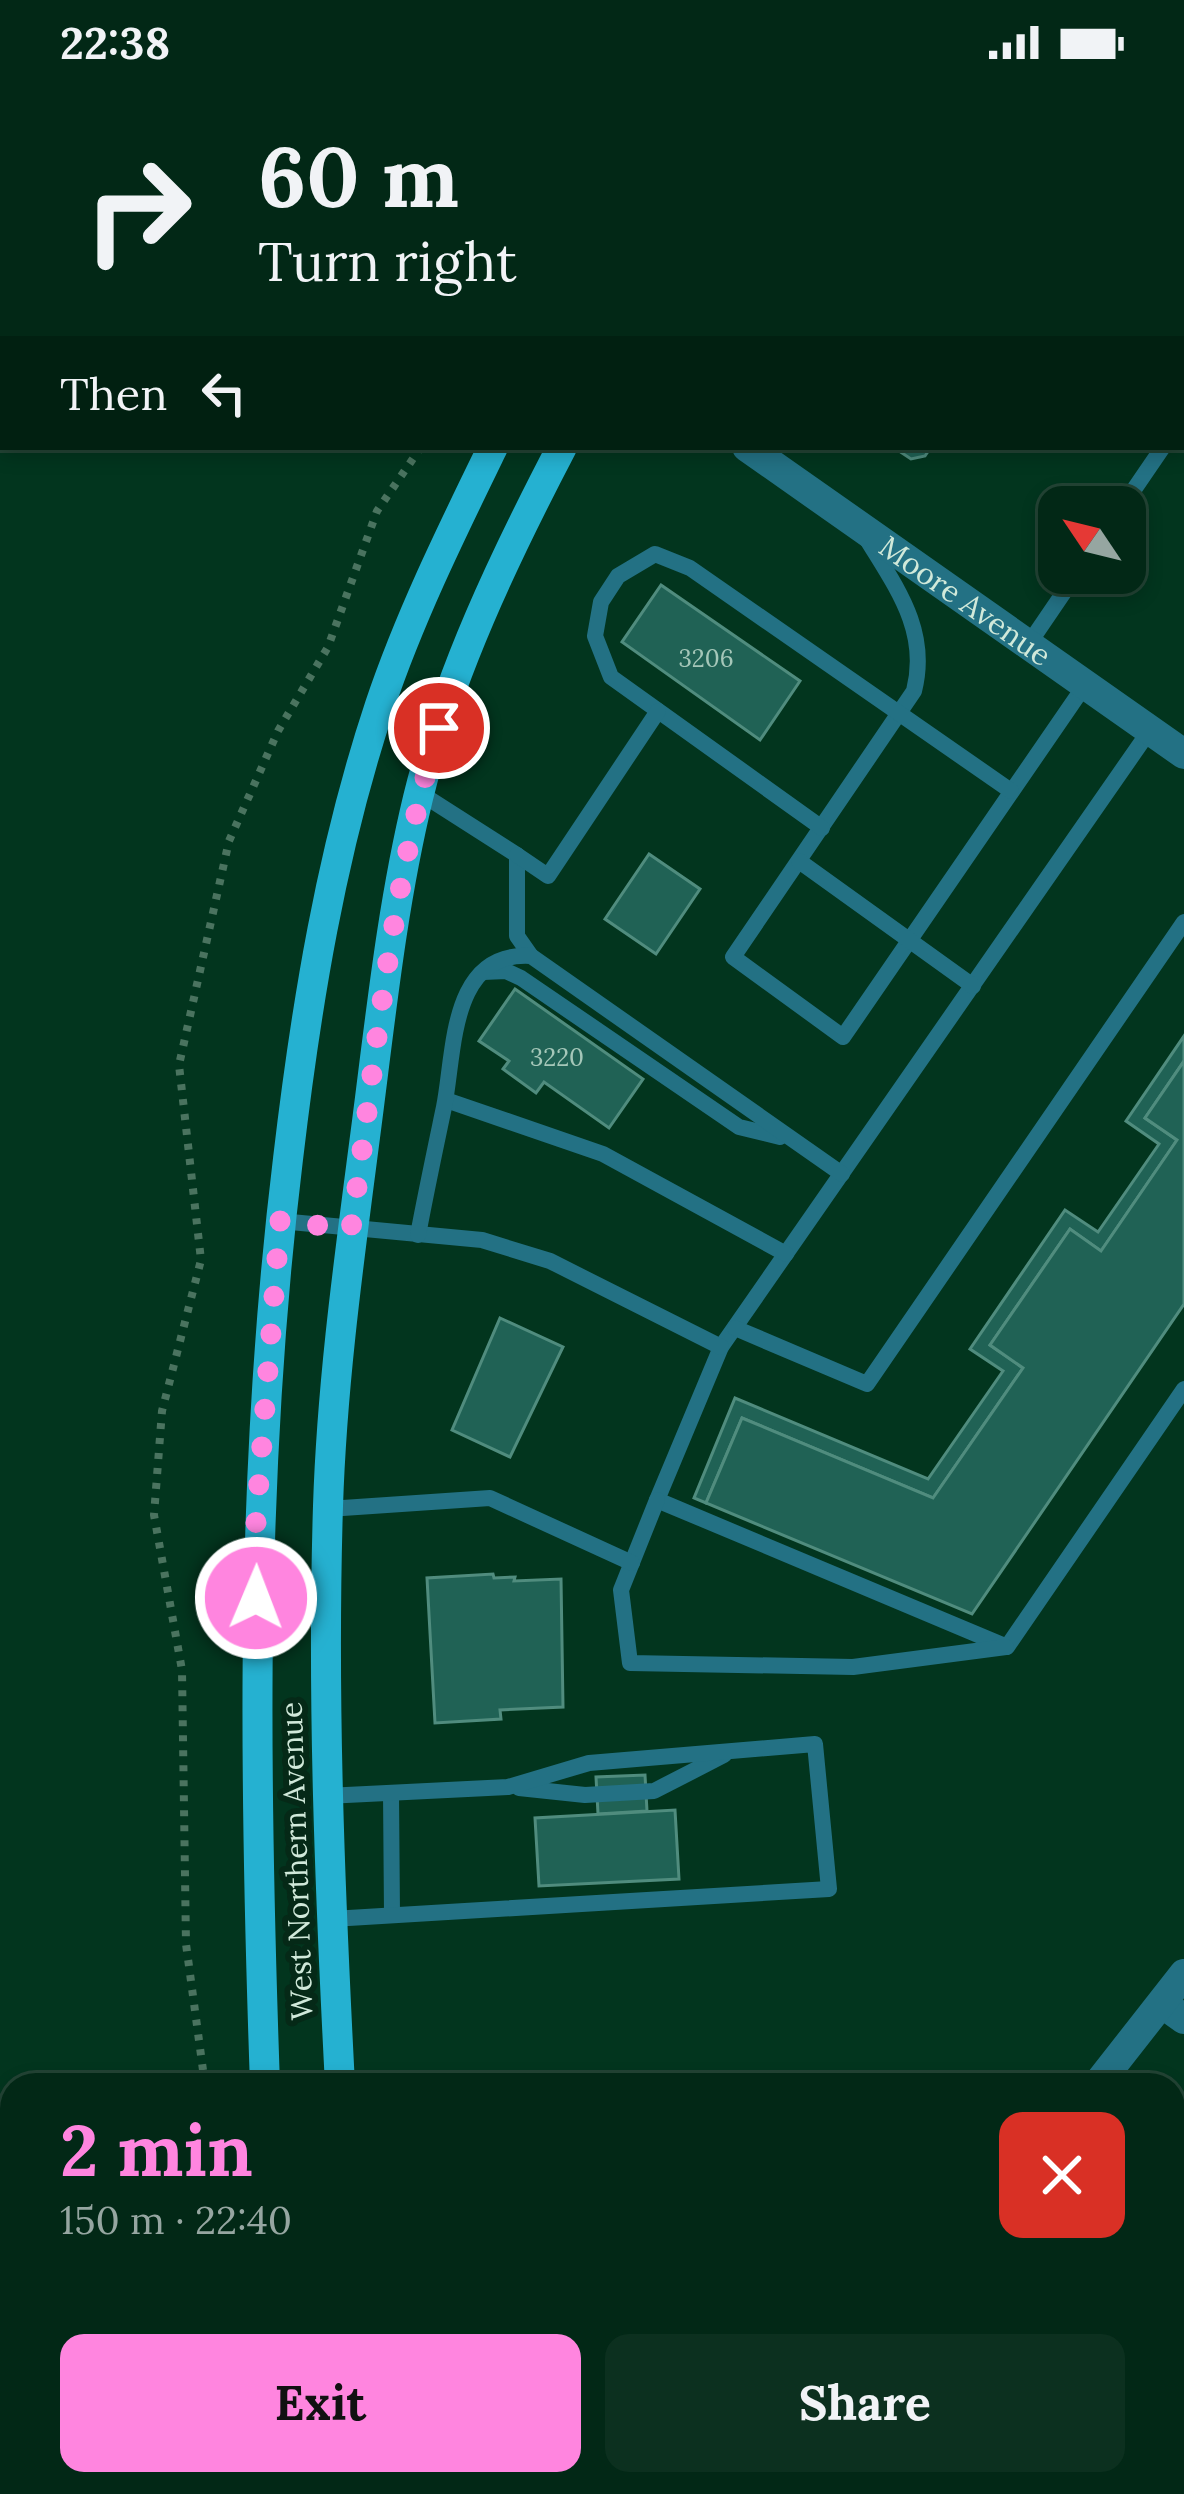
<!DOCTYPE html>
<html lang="en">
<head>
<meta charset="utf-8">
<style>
	body { margin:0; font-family:Lora,serif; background:#0c301f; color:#f1f3f6; height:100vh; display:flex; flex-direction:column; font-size:45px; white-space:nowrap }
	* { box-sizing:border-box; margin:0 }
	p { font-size:39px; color:#96a6a1 }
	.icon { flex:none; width:66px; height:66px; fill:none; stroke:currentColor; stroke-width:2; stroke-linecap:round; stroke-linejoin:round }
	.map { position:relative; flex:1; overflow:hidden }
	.sheet { position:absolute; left:0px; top:1989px; width:1185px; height:423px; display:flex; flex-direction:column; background:#022816; border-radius:36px 36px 0 0; box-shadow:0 6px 18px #0003,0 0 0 3px #234435 }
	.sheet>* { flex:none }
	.banner { position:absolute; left:0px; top:0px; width:1185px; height:366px; box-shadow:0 6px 18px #0003,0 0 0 3px #234435; background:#022816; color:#f1f3f6; overflow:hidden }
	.needle { width:78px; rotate:305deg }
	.buttons { position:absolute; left:1038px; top:402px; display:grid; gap:24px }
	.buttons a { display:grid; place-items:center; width:108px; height:108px; border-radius:24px; background:#022816; box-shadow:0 6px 18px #0003,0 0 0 3px #234435; font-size:60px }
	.pin { position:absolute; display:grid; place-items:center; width:102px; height:102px; color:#fff; margin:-51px; border:6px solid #fff; border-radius:50%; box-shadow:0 3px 12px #0007 }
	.me { position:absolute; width:132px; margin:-66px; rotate:1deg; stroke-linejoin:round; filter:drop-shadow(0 0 9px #0008) }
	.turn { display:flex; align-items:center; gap:42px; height:252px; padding:0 60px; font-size:54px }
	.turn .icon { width:156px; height:156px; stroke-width:2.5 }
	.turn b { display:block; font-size:84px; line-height:102px }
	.then { display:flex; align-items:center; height:114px; padding:0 60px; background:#0003; gap:24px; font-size:45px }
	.round { display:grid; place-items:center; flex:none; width:126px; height:126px; border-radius:24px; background:#0c301f }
	.summary { display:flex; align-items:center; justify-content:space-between; height:204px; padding:0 60px }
	h1 { font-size:72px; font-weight:800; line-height:90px; color:#ff85df }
	.button { display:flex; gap:24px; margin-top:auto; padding:24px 60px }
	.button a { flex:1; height:138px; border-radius:24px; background:#ff85df; color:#111; font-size:48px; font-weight:800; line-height:138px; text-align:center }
	.button a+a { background:#0c301f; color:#f1f3f6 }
	.status { display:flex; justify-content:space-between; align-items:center; height:84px; padding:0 60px; background:#022816; direction:ltr }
	.status svg { height:33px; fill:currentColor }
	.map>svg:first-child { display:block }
</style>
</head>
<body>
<div class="status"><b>22:38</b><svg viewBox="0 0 49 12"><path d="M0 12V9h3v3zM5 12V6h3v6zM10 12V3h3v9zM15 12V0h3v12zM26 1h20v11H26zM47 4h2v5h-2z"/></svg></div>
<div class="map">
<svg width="1184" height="2410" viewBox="0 0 1184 2410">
	<rect width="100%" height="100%" fill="#02351e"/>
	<g fill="#206255" stroke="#508c7e" stroke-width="3">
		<polygon points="0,46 3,48 0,100"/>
		<polygon points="893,363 931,363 925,372 911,375"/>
		<polygon points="661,501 800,597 760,656 622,558"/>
		<polygon points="649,770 700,805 656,870 605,835"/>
		<polygon points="515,905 643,995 609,1044 544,998 536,1009 503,985 509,977 479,957"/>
		<polygon points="1184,952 1184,977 1145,1034 1177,1056 1101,1167 1070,1145 990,1261 1023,1284 933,1414 742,1334 706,1419 694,1414 735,1314 928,1395 1003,1287 970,1265 1065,1126 1098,1148 1159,1060 1126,1037"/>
		<polygon points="1184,977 1184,1220 972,1530 706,1419 742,1334 933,1414 1023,1284 990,1261 1070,1145 1101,1167 1177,1056 1145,1034"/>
		<polygon points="500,1234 563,1263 510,1373 452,1346"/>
		<polygon points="493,1490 494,1494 515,1493 514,1497 561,1495 563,1623 500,1626 501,1635 435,1639 427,1494"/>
		<polygon points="645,1691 647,1727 598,1730 596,1693"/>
		<polygon points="675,1726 679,1795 539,1802 535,1734"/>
	</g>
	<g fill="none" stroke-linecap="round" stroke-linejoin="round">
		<g stroke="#4a735f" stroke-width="8" stroke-dasharray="6 9" stroke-linecap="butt">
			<polyline points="205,2001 186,1860 182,1586 154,1431 162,1327 201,1176 179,981 229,757 278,647 328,563 377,427 421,363"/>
			<polyline points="200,2400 202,2410"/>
		</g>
		<g stroke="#237184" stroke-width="16">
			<polyline points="670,0 674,3"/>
			<polyline points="965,3 967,0"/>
			<polyline points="1182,274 1184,275"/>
			<polyline points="1182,336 1184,333"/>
			<polyline points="1122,423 1163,363"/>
			<path d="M868 457C898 506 929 548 914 607L733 873 843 953 1085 601"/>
			<polyline points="1028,561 1077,489"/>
			<polyline points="1150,646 721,1263 657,1416 1007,1563 1184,1305"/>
			<polyline points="420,709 517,771 517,852 531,872"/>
			<polyline points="822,744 611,593 595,552 601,518 618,492 655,470 690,484 1011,707"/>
			<polyline points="517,771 548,792 658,627"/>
			<polyline points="799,777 973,902"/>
			<polyline points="483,888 506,887 521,894 739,1043 780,1053"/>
			<polyline points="446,1016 603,1070 786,1170"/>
			<polyline points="280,1137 482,1156 550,1177 721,1263"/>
			<path d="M418 1151C426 1108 435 1066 444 1023 455 969 449 867 531 872L842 1090"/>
			<polyline points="735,1244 867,1300 1184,838"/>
			<polyline points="657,1416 621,1506 630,1579 853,1583 1006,1563"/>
			<polyline points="328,1425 490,1414 632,1479"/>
			<polyline points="519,1704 585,1711 654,1707 724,1671"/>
			<polyline points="391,1709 392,1831"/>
			<polyline points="326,1712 508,1703 589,1679 815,1660 829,1805 332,1835"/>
		</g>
		<g stroke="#237184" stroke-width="30">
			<polyline points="212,3 214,0"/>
			<polyline points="0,315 3,310"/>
			<polyline points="1163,1920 1184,1935"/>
			<polyline points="757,2400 757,2410"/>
		</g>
		<g stroke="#237184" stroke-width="30">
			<polyline points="275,0 279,3"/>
			<path id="s1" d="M747 363 1184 670"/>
			<polyline points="1097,2001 1184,1890"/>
		</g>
		<g stroke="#25b1d1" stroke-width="30">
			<polyline points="723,3 725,0"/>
			<polyline points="796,3 798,0"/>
			<path d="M265 2001C254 1687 250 1387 288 1075 306 922 331 768 380 621 410 532 452 447 493 363"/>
			<path d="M340 2001C330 1808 322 1615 328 1422 332 1298 349 1176 365 1053 380 939 391 826 418 714 448 591 504 474 562 363"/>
			<polyline points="283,2400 284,2410"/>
			<polyline points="358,2400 359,2410"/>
		</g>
	</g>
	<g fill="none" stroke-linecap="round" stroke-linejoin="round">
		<path stroke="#ff85df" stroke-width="21" stroke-dasharray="0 37.8" d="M256 1514V1435L280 1137 351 1145C376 977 389 808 439 644"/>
	</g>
	<g text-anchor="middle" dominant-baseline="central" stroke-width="12" stroke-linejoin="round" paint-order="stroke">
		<g font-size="24" fill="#a5c7b9">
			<text x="706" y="574">3206</text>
			<text x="557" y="973">3220</text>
		</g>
		<g font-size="30" fill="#d1e9da" stroke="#052917">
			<text stroke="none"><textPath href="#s1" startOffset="267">Moore Avenue</textPath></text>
			<text transform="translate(296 1777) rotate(-92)">West Northern Avenue</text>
		</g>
	</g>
</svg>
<div class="buttons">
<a><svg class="needle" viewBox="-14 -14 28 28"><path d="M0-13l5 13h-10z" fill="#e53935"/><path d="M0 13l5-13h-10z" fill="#96a6a1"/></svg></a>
</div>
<div class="pin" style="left:439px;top:644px;background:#d93025"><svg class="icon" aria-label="arrive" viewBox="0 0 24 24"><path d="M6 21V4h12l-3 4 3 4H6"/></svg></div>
<svg class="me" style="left:256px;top:1514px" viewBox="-20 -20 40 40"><circle r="17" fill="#ff85df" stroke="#fff" stroke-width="3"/><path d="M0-11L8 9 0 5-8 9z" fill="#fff"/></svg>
<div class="banner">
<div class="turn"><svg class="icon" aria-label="right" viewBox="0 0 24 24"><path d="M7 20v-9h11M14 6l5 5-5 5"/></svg><div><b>60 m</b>Turn right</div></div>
<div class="then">Then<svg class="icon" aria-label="left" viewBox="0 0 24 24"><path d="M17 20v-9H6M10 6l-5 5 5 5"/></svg></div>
</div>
<section class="sheet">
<div class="summary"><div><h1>2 min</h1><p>150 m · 22:40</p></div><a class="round" style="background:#d93025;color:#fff"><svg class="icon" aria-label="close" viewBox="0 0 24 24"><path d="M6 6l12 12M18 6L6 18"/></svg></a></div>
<div class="button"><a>Exit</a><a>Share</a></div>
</section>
</div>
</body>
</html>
